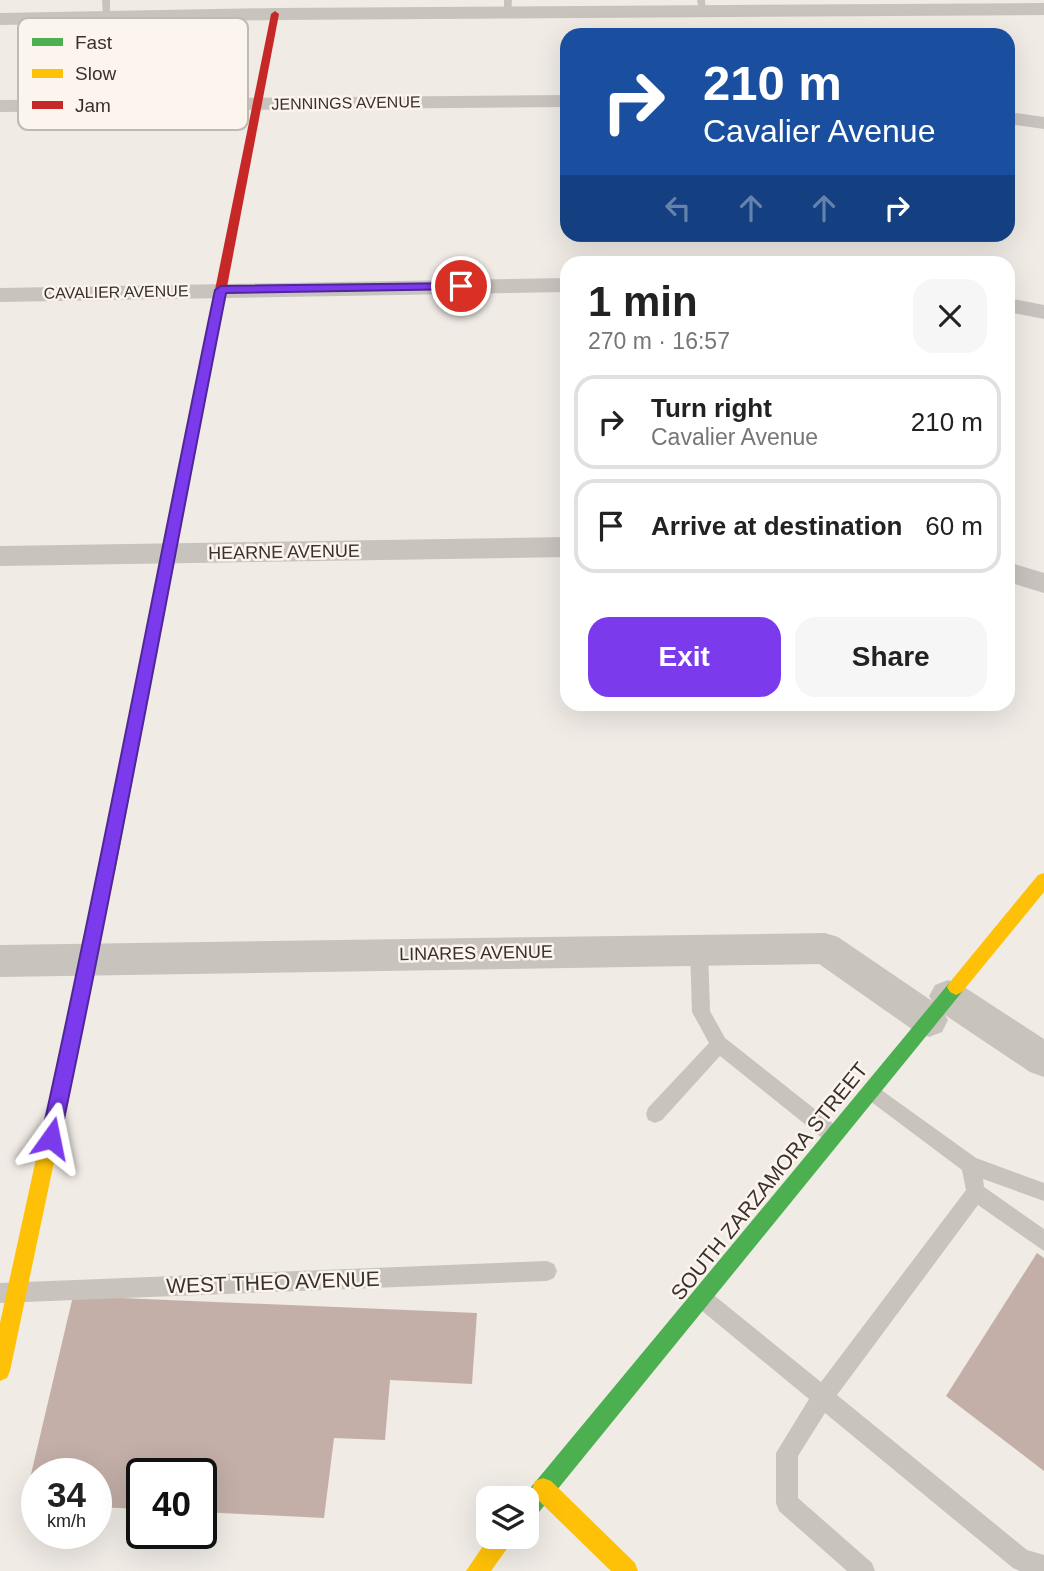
<!DOCTYPE html>
<html lang="en">
<head>
<meta charset="utf-8">
<style>
	body { margin:0; font-family:Helvetica,sans-serif; background:#f6f6f6; color:#222; height:100vh; display:flex; flex-direction:column; font-size:26px; white-space:nowrap }
	* { box-sizing:border-box; margin:0 }
	p { font-size:23px; color:#767676 }
	.icon { flex:none; width:38px; height:38px; fill:none; stroke:currentColor; stroke-width:2; stroke-linecap:round; stroke-linejoin:round }
	.map { position:relative; flex:1; overflow:hidden }
	.details { position:absolute; left:560px; top:256px; width:455px; height:455px; display:flex; flex-direction:column; background:#fff; border-radius:21px; box-shadow:0 7px 28px #0002 }
	.details>* { flex:none }
	.banner { position:absolute; left:560px; top:28px; width:455px; height:214px; border-radius:21px; box-shadow:0 7px 28px #0002; background:#1a4fa0; color:#fff; overflow:hidden }
	.fabs { position:absolute; left:476px; top:1486px; display:grid; gap:14px }
	.fabs a { display:grid; place-items:center; width:63px; height:63px; border-radius:14px; background:#fff; box-shadow:0 7px 28px #0002; font-size:35px }
	.speed { position:absolute; left:21px; top:1458px; display:flex; gap:14px; font-size:35px; font-weight:700; text-align:center }
	.speed>* { display:grid; place-content:center; width:91px; height:91px; border-radius:50%; background:#fff; box-shadow:0 7px 28px #0002; line-height:1 }
	.speed small { font-size:18px; font-weight:400 }
	.speed .limit { border:4px solid #111; border-radius:10px; background:#fff; color:#111 }
	.pin { position:absolute; display:grid; place-items:center; width:60px; height:60px; color:#fff; margin:-30px; border:4px solid #fff; border-radius:50%; box-shadow:0 2px 7px #0007 }
	.me { position:absolute; width:77px; margin:-38px; rotate:12deg; stroke-linejoin:round; filter:drop-shadow(0 0 5px #0008) }
	.turn { display:flex; align-items:center; gap:24px; height:147px; padding:0 28px; font-size:32px }
	.turn .icon { width:91px; height:91px; stroke-width:2.5 }
	.turn b { display:block; font-size:49px; line-height:60px }
	.lanes { display:flex; align-items:center; height:66px; padding:0 28px; background:#0003; justify-content:center; gap:35px; direction:ltr }
	.lanes .off { opacity:.35 }
	.round { display:grid; place-items:center; flex:none; width:74px; height:74px; border-radius:21px; background:#f6f6f6 }
	.headline { display:flex; align-items:center; justify-content:space-between; height:119px; padding:0 28px }
	h1 { font-size:42px; font-weight:800; line-height:52px }
	.action { display:flex; gap:14px; margin-top:auto; padding:14px 28px }
	.action a { flex:1; height:80px; border-radius:21px; background:#7c3aed; color:#fff; font-size:28px; font-weight:800; line-height:80px; text-align:center }
	.action a+a { background:#f6f6f6; color:#222 }
	ul { padding:0; list-style:none }
	li { display:flex; align-items:center; gap:21px; height:94px; margin:0 14px 10px; padding:0 14px; border:4px solid #e0e0e0; border-radius:21px }
	li div { flex:1 }
	li b { display:block; font-size:26px }
	li em { font-style:normal }
	.map>svg:first-child { display:block }
</style>
</head>
<body>
<div class="map">
<svg width="1044" height="1571" viewBox="0 0 1044 1571">
	<rect width="100%" height="100%" fill="#f0ebe5"/>
	<g fill="#c3afa7">
		<polygon points="1037,1253 1044,1258 1044,1471 946,1396"/>
		<polygon points="73,1296 477,1313 472,1384 390,1380 385,1440 334,1438 324,1518 201,1512 201,1474 142,1474 142,1509 96,1507 96,1474 37,1474 37,1505 24,1504"/>
	</g>
	<g fill="none" stroke-linecap="round" stroke-linejoin="round">
		<g fill="#c9c3be" fill-rule="evenodd">
			<polygon points="102,0 110,0 110,19 103,17"/>
			<polygon points="504,0 512,0 511,15 504,13"/>
			<polygon points="697,0 705,0 706,13 700,13"/>
			<polygon points="699,942 705,944 708,949 710,1011 725,1038 840,1129 842,1135 840,1141 833,1144 826,1141 720,1056 662,1120 655,1123 648,1120 646,1114 648,1108 709,1043 692,1012 690,949 693,944"/>
			<polygon points="873,1084 976,1158 1044,1183 1044,1201 983,1179 984,1187 1044,1229 1044,1251 978,1205 837,1395 1027,1550 1044,1555 1044,1571 1020,1571 1013,1568 825,1413 798,1456 798,1498 872,1563 875,1571 847,1571 779,1511 776,1503 776,1453 809,1399 696,1306 693,1299 696,1292 703,1289 710,1292 821,1382 966,1190 962,1170 866,1098 864,1092 866,1086"/>
			<polygon points="547,1261 554,1264 557,1271 554,1278 547,1281 0,1303 0,1283"/>
		</g>
		<g fill="#c9c3be" fill-rule="evenodd">
			<polygon points="1044,3 1044,15 275,20 0,25 0,13 275,8"/>
			<polygon points="567,95 567,107 0,112 0,100"/>
			<polygon points="1008,112 1044,117 1044,129 1008,124"/>
			<polygon points="567,278 567,292 0,302 0,288"/>
			<polygon points="1008,298 1044,305 1044,319 1008,312"/>
			<polygon points="567,537 567,557 0,566 0,546"/>
			<polygon points="1008,562 1044,573 1044,593 1008,582"/>
			<polygon points="825,933 838,937 932,1001 929,996 935,985 948,980 961,985 1044,1039 1044,1077 1030,1072 945,1015 948,1020 942,1032 929,1037 916,1032 819,964 0,977 0,945"/>
		</g>
		<g fill="#4caf50" fill-rule="evenodd">
			<polygon points="212,330 218,334 115,872 113,877 107,879 101,877 99,872 206,334"/>
			<polygon points="956,979 962,982 965,987 962,992 535,1517 527,1520 527,1498 522,1498 950,982"/>
		</g>
		<g fill="#ffc107" fill-rule="evenodd">
			<polygon points="107,865 113,867 115,872 10,1371 7,1378 0,1381 0,1323 99,872 101,867"/>
			<polygon points="1044,873 1044,892 962,992 956,995 950,992 947,987 950,982 1038,875"/>
			<polygon points="543,1478 551,1481 635,1563 638,1571 611,1571 535,1497 532,1489 535,1481"/>
			<polygon points="490,1536 516,1536 491,1571 466,1571"/>
		</g>
		<polygon fill="#c62828" fill-rule="evenodd" points="275,11 279,14 218,334 212,338 206,334 271,14"/>
	</g>
	<path fill="#7c3aed" stroke="#51269a" stroke-width="2" d="M461 283 465 284V289L226 293C170 575 120 857 60 1138L57 1144 51 1147 44 1144 41 1138C104 856 156 572 215 290L221 286Z"/>
	<g text-anchor="middle" dominant-baseline="central" stroke-width="5" stroke-linejoin="round" paint-order="stroke">
		<g font-size="16" fill="#3b302b" stroke="#fbf5ee">
			<text transform="translate(346 103) rotate(-1)">JENNINGS AVENUE</text>
			<text transform="translate(116 292) rotate(-1)">CAVALIER AVENUE</text>
		</g>
		<g font-size="18" fill="#3b302b" stroke="#fbf5ee">
			<text transform="translate(284 552) rotate(-1)">HEARNE AVENUE</text>
			<text transform="translate(476 953) rotate(-1)">LINARES AVENUE</text>
		</g>
		<g font-size="21" fill="#3b302b" stroke="#fbf5ee">
			<text transform="translate(769 1181) rotate(-51)">SOUTH ZARZAMORA STREET</text>
			<text transform="translate(273 1282) rotate(-2)">WEST THEO AVENUE</text>
		</g>
	</g>
	<rect x="18" y="18" width="230" height="112" rx="10" fill="#fbf5ee" stroke="#c1bab4" stroke-width="2"/>
	<rect x="32" y="38" width="31" height="8" fill="#4caf50"/>
	<rect x="32" y="69" width="31" height="9" fill="#ffc107"/>
	<rect x="32" y="101" width="31" height="8" fill="#c62828"/>
	<g font-size="19" fill="#3b302b">
		<text x="75" y="49">Fast</text>
		<text x="75" y="80">Slow</text>
		<text x="75" y="112">Jam</text>
	</g>
</svg>
<div class="fabs">
<a><svg class="icon" aria-label="layers" viewBox="0 0 24 24"><path d="M12 4l9 5-9 5-9-5zM3 14l9 5 9-5"/></svg></a>
</div>
<div class="speed"><div>34<small>km/h</small></div><div class="limit">40</div></div>
<div class="pin" style="left:461px;top:286px;background:#d93025"><svg class="icon" aria-label="arrive" viewBox="0 0 24 24"><path d="M6 21V4h12l-3 4 3 4H6"/></svg></div>
<svg class="me" style="left:51px;top:1138px" viewBox="-20 -20 40 40"><path d="M0-17L14 15 0 8-14 15z" fill="#7c3aed" stroke="#fff" stroke-width="4"/></svg>
<div class="banner">
<div class="turn"><svg class="icon" aria-label="right" viewBox="0 0 24 24"><path d="M7 20v-9h11M14 6l5 5-5 5"/></svg><div><b>210 m</b>Cavalier Avenue</div></div>
<div class="lanes"><svg class="icon off" aria-label="left" viewBox="0 0 24 24"><path d="M17 20v-9H6M10 6l-5 5 5 5"/></svg><svg class="icon off" aria-label="ahead" viewBox="0 0 24 24"><path d="M12 20V5M6 11l6-6 6 6"/></svg><svg class="icon off" aria-label="ahead" viewBox="0 0 24 24"><path d="M12 20V5M6 11l6-6 6 6"/></svg><svg class="icon" aria-label="right" viewBox="0 0 24 24"><path d="M7 20v-9h11M14 6l5 5-5 5"/></svg></div>
</div>
<section class="details">
<div class="headline"><div><h1>1 min</h1><p>270 m · 16:57</p></div><a class="round"><svg class="icon" aria-label="close" viewBox="0 0 24 24"><path d="M6 6l12 12M18 6L6 18"/></svg></a></div>
<ul>
<li><svg class="icon" aria-label="right" viewBox="0 0 24 24"><path d="M7 20v-9h11M14 6l5 5-5 5"/></svg><div><b>Turn right</b><p>Cavalier Avenue</p></div><em>210 m</em></li>
<li><svg class="icon" aria-label="arrive" viewBox="0 0 24 24"><path d="M6 21V4h12l-3 4 3 4H6"/></svg><div><b>Arrive at destination</b></div><em>60 m</em></li>
</ul>
<div class="action"><a>Exit</a><a>Share</a></div>
</section>
</div>
</body>
</html>
